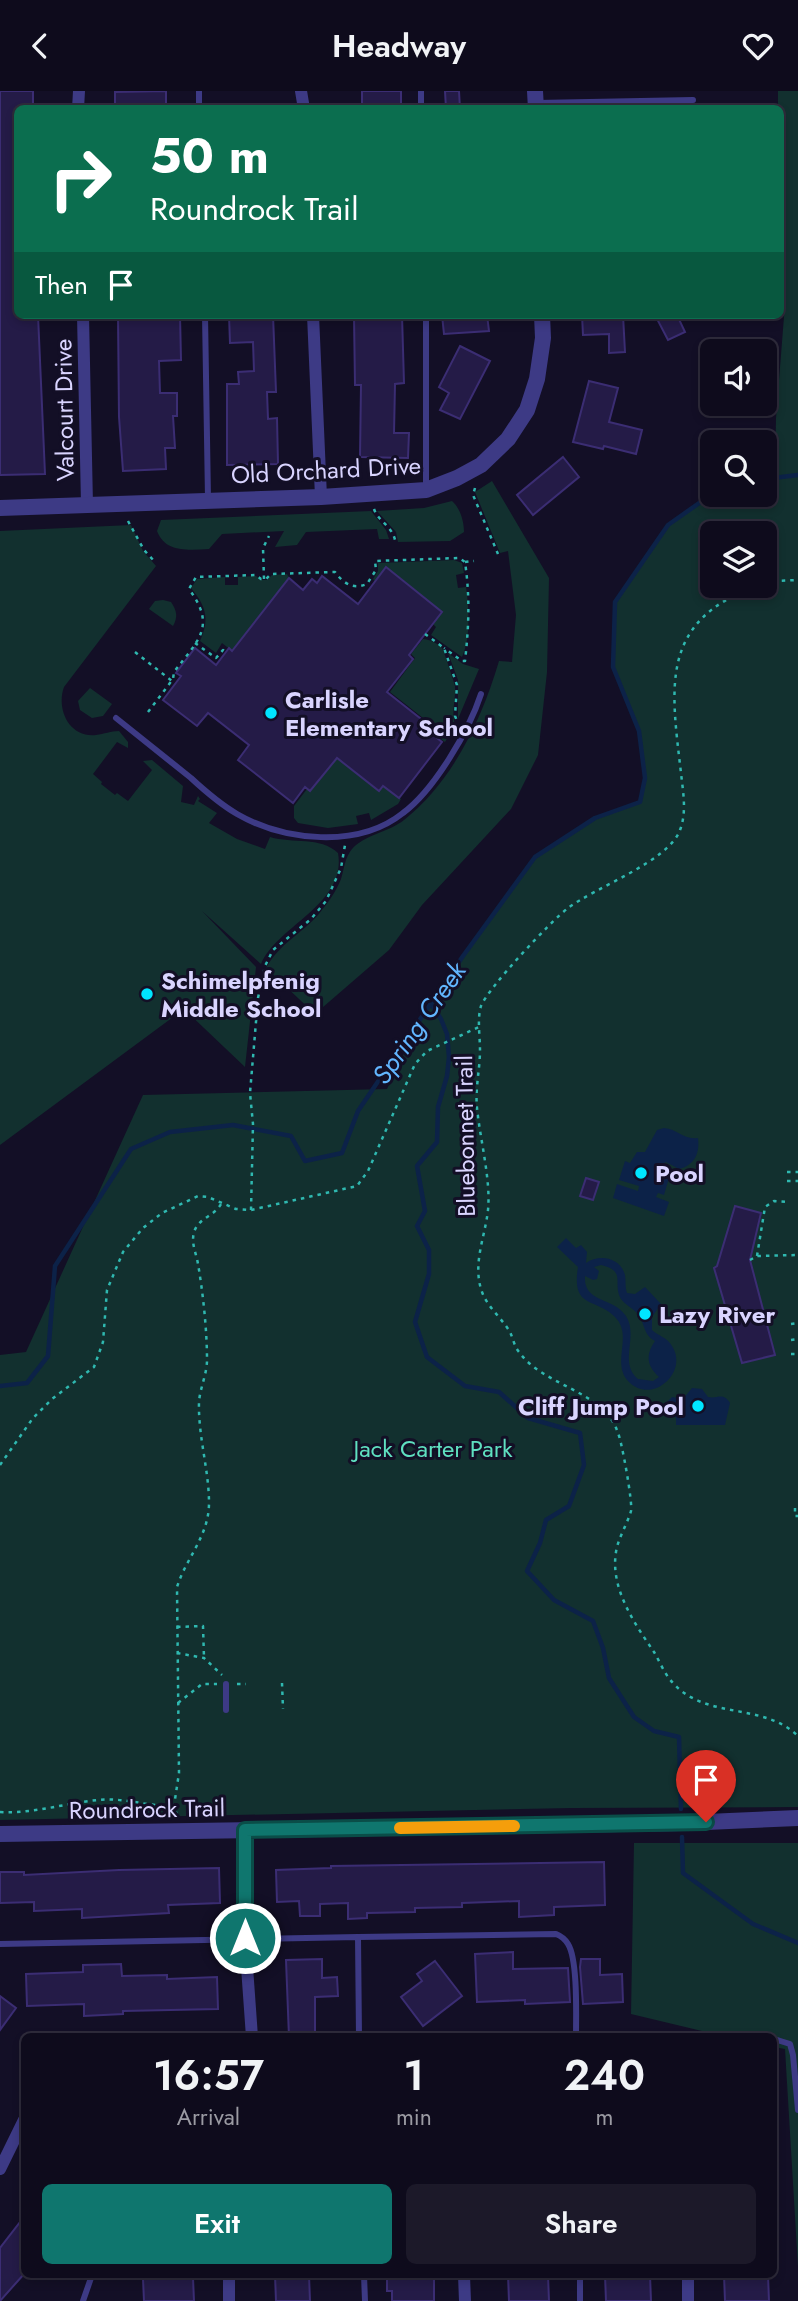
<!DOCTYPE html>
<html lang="en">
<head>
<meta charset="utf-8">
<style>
	body { margin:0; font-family:Jost,sans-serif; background:#1c1929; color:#f1f3f6; height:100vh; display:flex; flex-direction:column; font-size:26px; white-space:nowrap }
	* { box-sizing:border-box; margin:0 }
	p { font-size:23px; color:#9b9ba3 }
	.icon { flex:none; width:38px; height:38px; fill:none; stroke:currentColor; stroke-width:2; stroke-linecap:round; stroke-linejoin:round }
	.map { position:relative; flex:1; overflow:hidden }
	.details { position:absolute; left:21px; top:1942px; width:756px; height:245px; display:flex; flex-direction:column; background:#0e0b1c; border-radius:10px; box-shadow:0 4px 10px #0003,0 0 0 2px #2e2b3b }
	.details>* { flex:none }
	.top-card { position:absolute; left:14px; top:14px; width:770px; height:214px; border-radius:10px; box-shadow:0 4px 10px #0003,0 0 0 2px #2e2b3b; background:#0b6e4f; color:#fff; overflow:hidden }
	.fabs { position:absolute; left:700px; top:248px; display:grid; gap:14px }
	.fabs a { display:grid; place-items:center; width:77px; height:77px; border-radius:10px; background:#0e0b1c; box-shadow:0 4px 10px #0003,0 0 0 2px #2e2b3b; font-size:35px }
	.pin { position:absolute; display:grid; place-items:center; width:60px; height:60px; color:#fff; margin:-72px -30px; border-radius:50% 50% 50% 0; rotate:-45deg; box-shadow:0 0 7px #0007 }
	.pin .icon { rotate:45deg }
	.me { position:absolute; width:77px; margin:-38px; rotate:0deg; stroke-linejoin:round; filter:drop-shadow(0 0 5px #0008) }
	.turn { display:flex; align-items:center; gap:24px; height:147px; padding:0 21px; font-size:32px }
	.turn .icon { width:91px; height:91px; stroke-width:2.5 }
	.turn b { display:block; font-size:49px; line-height:60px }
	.then { display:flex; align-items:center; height:66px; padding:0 21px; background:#0003; gap:14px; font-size:26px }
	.eta { display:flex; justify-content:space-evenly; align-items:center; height:119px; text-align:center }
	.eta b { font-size:42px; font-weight:600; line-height:49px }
	.primary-button { display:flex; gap:14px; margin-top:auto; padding:14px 21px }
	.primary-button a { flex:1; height:80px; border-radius:10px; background:#0f766e; color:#fff; font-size:28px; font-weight:600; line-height:80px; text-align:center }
	.primary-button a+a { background:#1c1929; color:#f1f3f6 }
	header { display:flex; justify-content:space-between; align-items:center; height:91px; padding:0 21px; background:#0e0b1c; font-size:32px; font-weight:600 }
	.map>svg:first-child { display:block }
</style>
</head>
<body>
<header><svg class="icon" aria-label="back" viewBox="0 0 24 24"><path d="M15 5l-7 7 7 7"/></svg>Headway<svg class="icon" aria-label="heart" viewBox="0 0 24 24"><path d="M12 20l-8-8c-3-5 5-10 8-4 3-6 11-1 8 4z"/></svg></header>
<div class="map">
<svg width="798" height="2210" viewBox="0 0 798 2210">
	<rect width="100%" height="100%" fill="#130f26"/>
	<g fill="#12302f" fill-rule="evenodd">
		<path d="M778 0H798V1716L571 1717 0 1729V1264L26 1261 143 1004 387 998 418 932 463 865 535 766 595 727 640 711 645 687 639 640 613 576 615 511 668 434 712 403 765 404V388L775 385 776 327 785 213 780 18 778 17ZM712 443H765V495H712Z"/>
		<path d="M492 390 549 487 547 581 538 664 511 718 422 814 389 859 315 923 266 877C281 851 299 845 318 824 327 813 336 801 341 788 344 778 345 766 352 758 364 744 389 741 404 729 453 690 482 628 499 570L512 571 516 524 508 460 500 462 475 401Z"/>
		<path d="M452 410C460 417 464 430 464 441L450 450 398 451 396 441 377 420 424 417Z"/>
		<path d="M371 420 386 439 389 448H379L377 438 306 441 297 454 275 456 284 440 222 443 209 458C189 459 165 462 157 440L161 429Z"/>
		<path d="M131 434 143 460 156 475 64 596C56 618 69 647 96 644 104 643 111 640 119 640L128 651V657L117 651 93 683 102 691 101 693 115 704 117 702 128 710 152 679 143 670 152 669 183 695 181 711 194 714 198 705 200 708 198 710 217 722 209 732 237 748 265 758 270 746C293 753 320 745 338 762 347 813 278 834 261 873L202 820 256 876 245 976 184 918 0 1054V440Z"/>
		<path d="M454 469 462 472 464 482 456 484 458 497 466 496C469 517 471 547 462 566L431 544 436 536 433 533 442 521 386 477 375 490 373 488 378 480V472Z"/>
		<path d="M287 483 289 487 232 560 222 552 216 562 200 550C210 528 206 515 191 497L197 488 225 486V494H238V486L256 485 261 489H267L272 484Z"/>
		<path d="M163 509 171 511C177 520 178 526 173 535L149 518 155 510Z"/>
		<path d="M423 548C428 548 438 552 442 557 444 560 454 591 455 595 456 609 451 620 455 634L445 651 429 640 432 634 390 601 415 567 411 563Z"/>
		<polygon points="448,562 463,573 479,578 458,628 458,589"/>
		<polygon points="90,597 112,613 103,625 92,627 80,619 78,610"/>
		<polygon points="337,667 379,700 383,695 401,708 398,713 371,729 369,722 356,725 358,733 328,737 298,732 294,727 294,715 307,698 311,700"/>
		<polygon points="634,1752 798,1752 798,2176 785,1958 774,1956 774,1946 727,1946 631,1923"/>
	</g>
	<g fill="#0c2248" fill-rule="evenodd">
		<path d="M664 1037C678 1038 683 1049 698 1047 700 1062 695 1074 679 1078L666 1071 660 1074 661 1083 669 1087 664 1104 658 1102 656 1106 669 1111 664 1125 613 1107 617 1093 638 1100 639 1095 619 1089 625 1070 630 1072 637 1061H645L657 1039Z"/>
		<path d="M566 1147 576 1157 581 1154 587 1161 586 1172C599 1163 620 1166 625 1184 626 1191 625 1196 627 1202L635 1203 645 1196 661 1213 652 1226V1239C658 1245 667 1246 672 1255 689 1281 652 1314 629 1291 610 1272 634 1245 615 1226 596 1206 571 1219 578 1176L557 1156ZM601 1174C627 1180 612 1192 621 1208 625 1214 633 1217 638 1223 645 1232 643 1244 655 1250 645 1264 647 1275 659 1286L653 1290 638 1288C618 1271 639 1246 626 1225 614 1206 583 1212 585 1185L593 1189 597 1188 599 1180 594 1176Z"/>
		<path d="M692 1297 702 1298 708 1306C718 1308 723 1301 730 1312L725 1334H676V1327L666 1318 667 1311 672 1306 683 1308Z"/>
	</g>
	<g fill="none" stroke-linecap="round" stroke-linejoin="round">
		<g stroke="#0c2248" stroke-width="4.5">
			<polyline points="765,388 798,384"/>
			<polyline points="431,913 441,928 447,943 449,966 447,985 438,1016 437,1051 417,1075 425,1120 417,1135 429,1159 429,1183 415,1231 427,1266 465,1295 499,1301 528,1327 580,1342 584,1374 569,1415 546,1429 540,1452 527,1480 554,1509 593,1530 603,1557 609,1587 634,1626 654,1640 679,1646 681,1718"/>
			<polyline points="0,1295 27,1292 48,1265 55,1175 131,1058 170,1041 233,1034 291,1045 305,1070 342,1062 358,1020 463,865 535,766 595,727 640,711 645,687 639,640 613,576 615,511 668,434 712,403"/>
			<polyline points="682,1746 683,1782 753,1833 798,1852"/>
		</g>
	</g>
	<g fill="#241b47" stroke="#3b2d73" stroke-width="2">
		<polygon points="0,0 33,0 33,18 18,18 18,224 38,224 45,383 0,384"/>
		<polygon points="166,0 166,18 115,18 115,1"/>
		<rect x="362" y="0" width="39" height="18"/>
		<polygon points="445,0 459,0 460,18 446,18"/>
		<polygon points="118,224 180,224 181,269 159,270 160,302 177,302 177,325 173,325 175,357 165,357 166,378 123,380 119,326"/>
		<polygon points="229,224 273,224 276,301 267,301 268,328 277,327 278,373 227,374 227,293 239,293 238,281 254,280 253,251 230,252"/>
		<polygon points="354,224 402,224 404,292 395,293 394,342 409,342 408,367 360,366 361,294 355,294"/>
		<polygon points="442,224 487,224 489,240 444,243"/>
		<polygon points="582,224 623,224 625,261 609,262 609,243 583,244"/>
		<polygon points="655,224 677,224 685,241 668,249"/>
		<polygon points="460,255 490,270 460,328 440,319 449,302 439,296"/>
		<polygon points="589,290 618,297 609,331 642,339 636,363 604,355 603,358 573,351"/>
		<polygon points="563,366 579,386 533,424 517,404"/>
		<polygon points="386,476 442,521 409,564 413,568 387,601 430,635 427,639 442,651 399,707 383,695 379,700 337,667 310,700 305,696 293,712 238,669 249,654 208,622 197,635 163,609 181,585 176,582 195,557 216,574 229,557 232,560 289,487 303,499 312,488 317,492 322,485 358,513"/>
		<polygon points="586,1087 599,1091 593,1109 580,1105"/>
		<polygon points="735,1115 761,1122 750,1169 775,1264 742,1272 714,1177 717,1175"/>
		<polygon points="604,1771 605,1814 554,1816 554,1824 519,1826 519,1810 462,1812 462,1816 415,1817 415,1821 367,1822 367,1827 348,1828 348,1812 320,1813 320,1825 300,1825 299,1810 277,1811 276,1779 331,1777 331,1775"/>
		<polygon points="219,1777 220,1812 168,1814 169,1822 82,1827 82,1818 34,1820 34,1811 0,1812 0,1781 24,1781 24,1784 119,1779"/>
		<polygon points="513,1861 513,1878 568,1877 570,1911 525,1913 525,1909 477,1911 475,1863"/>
		<polygon points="322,1868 322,1887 337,1886 338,1905 315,1906 315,1946 289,1946 286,1869"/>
		<polygon points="581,1868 600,1868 600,1884 622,1883 623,1911 583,1913 580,1876"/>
		<polygon points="435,1870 462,1905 423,1935 401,1906 422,1890 417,1883"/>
		<polygon points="121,1873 122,1885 167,1884 167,1888 217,1886 218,1918 123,1920 123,1923 84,1925 84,1913 27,1915 26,1883 83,1881 83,1874"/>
		<polygon points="0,1905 16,1917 0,1939"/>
		<polygon points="24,2126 24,2183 0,2210 0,2157"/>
		<polygon points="275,2184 309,2184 310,2210 276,2210"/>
		<polygon points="387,2184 434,2184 434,2210 392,2210 392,2200 387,2200"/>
		<polygon points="508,2184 548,2184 549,2210 509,2210"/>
		<polygon points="605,2184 650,2184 651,2210 606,2210"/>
		<polygon points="724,2184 768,2184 769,2210 725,2210"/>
		<polygon points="193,2187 194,2210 144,2210 143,2188"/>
	</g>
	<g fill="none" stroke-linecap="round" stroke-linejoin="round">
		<g stroke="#2fb8b0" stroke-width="2.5" stroke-dasharray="3.5 5" stroke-linecap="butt">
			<polyline points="475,397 473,404 498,463"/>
			<path d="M374 418C378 430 392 435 395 449"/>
			<polyline points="128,430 144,459 155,471"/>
			<polyline points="465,471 474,470"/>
			<polyline points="264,488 263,457 269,445"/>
			<polyline points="765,492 773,490 798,489"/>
			<path d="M757 495C659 530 671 596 681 682 683 701 687 721 680 739 669 770 596 796 568 817 551 830 488 897 481 915 477 928 480 945 480 959 480 978 475 998 477 1017 480 1048 491 1089 488 1119 485 1146 473 1171 481 1198 486 1215 501 1226 510 1241 513 1247 514 1255 519 1261 544 1296 604 1299 618 1342 622 1351 633 1413 631 1420 627 1434 618 1447 616 1461 610 1498 635 1533 654 1561 660 1571 665 1584 673 1592 706 1629 763 1611 798 1645"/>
			<polyline points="425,543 444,557 457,594 455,625 457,630"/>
			<polyline points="195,552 216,567 223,559 226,561"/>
			<polyline points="135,561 172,590"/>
			<path d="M148 621 173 588 174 581C198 549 217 536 189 498L196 486 256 484 261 488H266L271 483 335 481C343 492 353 499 367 493L376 479 375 470 459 467 465 471C470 506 469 534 465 570H462L444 557"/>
			<polyline points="787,1081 798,1081"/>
			<polyline points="787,1090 798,1090"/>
			<polyline points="251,1119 253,1033 250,1002 258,907 265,875 273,859 311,828 326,810 341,777 345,754"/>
			<polyline points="757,1165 765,1116 774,1110 787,1111"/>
			<polyline points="750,1169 757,1165 798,1164"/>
			<polyline points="791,1233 798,1232"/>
			<polyline points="791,1249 798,1248"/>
			<polyline points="791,1263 798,1263"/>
			<polyline points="0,1374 33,1327 52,1308 94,1276 103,1251 107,1199 123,1161 143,1137 162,1122 198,1105 208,1106 236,1118 251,1119 357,1095 368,1080 415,973 427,960 479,936"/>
			<polyline points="795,1417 795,1425 798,1425"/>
			<polyline points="177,1536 203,1535 204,1567"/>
			<polyline points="177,1562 204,1567 222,1584"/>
			<polyline points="282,1592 283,1618"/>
			<polyline points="237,1593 246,1593"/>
			<polyline points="178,1612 202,1593 217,1593"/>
			<path d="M0 1721C34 1723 65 1712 98 1709 124 1706 149 1716 174 1715L171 1724"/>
			<path d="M177 1724 174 1715 179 1682 177 1496C186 1467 209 1445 209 1412 209 1379 198 1345 199 1311 200 1297 207 1283 207 1269 207 1239 203 1202 198 1173 196 1161 191 1153 194 1141 199 1126 216 1125 222 1111"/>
		</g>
		<g stroke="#3d3a85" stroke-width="6">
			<polyline points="199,0 199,18"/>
			<polyline points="421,0 421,18"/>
			<polyline points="537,12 693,9"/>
			<polyline points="205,224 208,408"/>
			<polyline points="426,224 426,397"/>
			<path d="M116 627C141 647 166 667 191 687 205 700 220 713 237 723 284 750 358 758 403 722 434 699 469 640 481 603"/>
			<polyline points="226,1619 226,1593"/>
			<path d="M358 1846 556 1843C561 1845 565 1848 568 1853 578 1869 576 1925 576 1946"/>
			<polyline points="0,1853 358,1846 359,1946"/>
			<polyline points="774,1948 790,1953 793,1964 798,2019"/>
			<polyline points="364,2184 365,2210"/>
			<polyline points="580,2184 580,2210"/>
			<polyline points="83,2210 92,2184"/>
		</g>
		<g stroke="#3d3a85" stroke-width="12">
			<polyline points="301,0 304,18"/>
			<polyline points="78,18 79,0"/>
			<polyline points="83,224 87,414"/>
			<polyline points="313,224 321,406"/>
			<polyline points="245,1739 245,1848 252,1946"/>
			<polyline points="0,2078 24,2029"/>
			<polyline points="464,2184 465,2210"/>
			<polyline points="688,2184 688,2210"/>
			<polyline points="229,2210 229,2184"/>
		</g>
		<g stroke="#3d3a85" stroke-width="16">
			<polyline points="535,0 536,18"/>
			<polyline points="0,417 321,406 426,399 457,387 481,374 508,348 527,319 537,288 543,247 542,224"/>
			<polyline points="0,1743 683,1732 798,1727"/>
		</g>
	</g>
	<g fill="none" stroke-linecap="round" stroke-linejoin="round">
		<g stroke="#0a4d48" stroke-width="18">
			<polyline id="route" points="245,1847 245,1739 706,1731"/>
		</g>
		<use href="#route" stroke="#0f766e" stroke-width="12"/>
		<polyline stroke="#f59e0b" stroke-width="12" points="400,1737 514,1735"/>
	</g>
	<g fill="#00e5ff" stroke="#130f26" stroke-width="2.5">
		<circle cx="271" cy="622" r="7"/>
		<circle cx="147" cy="903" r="7"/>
		<circle cx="641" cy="1082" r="7"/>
		<circle cx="645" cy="1223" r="7"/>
		<circle cx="698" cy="1315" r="7"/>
	</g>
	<g text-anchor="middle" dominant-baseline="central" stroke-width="6" stroke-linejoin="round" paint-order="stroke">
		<g font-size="24" fill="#d9d4ff" stroke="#130f26">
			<text transform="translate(64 319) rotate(-91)">Valcourt Drive</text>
			<text transform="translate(326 379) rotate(-3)">Old Orchard Drive</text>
			<text transform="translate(465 1045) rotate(-91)">Bluebonnet Trail</text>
			<text transform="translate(147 1718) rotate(-1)">Roundrock Trail</text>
		</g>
		<g font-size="24" font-weight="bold" fill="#d9d4ff" stroke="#130f26" text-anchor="start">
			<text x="285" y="608">Carlisle<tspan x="285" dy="28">Elementary School</tspan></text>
			<text x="161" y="889">Schimelpfenig<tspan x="161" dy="28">Middle School</tspan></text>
			<text x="655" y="1082">Pool</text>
			<text x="659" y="1223">Lazy River</text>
			<text x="684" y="1315" text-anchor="end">Cliff Jump Pool</text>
		</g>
		<g font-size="24" fill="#5fe0c0" stroke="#130f26">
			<text x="433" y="1357">Jack Carter Park</text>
		</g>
		<g font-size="26" font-style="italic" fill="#62b6ff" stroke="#130f26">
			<text transform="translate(419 932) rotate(-55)">Spring Creek</text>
		</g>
	</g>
</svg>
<div class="fabs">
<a><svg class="icon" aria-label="sound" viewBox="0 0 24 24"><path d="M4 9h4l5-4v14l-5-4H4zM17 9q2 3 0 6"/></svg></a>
<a><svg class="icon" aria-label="search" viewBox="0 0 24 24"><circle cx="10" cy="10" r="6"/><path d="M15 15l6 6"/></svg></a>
<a><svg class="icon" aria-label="layers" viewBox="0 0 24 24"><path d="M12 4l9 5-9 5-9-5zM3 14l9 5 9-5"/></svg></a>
</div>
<div class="pin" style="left:706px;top:1731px;background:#d93025"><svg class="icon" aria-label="arrive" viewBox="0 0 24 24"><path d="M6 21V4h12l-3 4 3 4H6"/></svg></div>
<svg class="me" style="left:245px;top:1847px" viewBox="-20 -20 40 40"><circle r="17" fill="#0f766e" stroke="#fff" stroke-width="3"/><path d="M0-11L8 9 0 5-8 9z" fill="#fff"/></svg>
<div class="top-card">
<div class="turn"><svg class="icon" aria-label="right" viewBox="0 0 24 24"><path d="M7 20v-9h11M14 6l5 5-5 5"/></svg><div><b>50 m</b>Roundrock Trail</div></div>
<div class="then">Then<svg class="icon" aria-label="arrive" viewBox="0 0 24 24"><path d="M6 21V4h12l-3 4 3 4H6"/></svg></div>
</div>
<section class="details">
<div class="eta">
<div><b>16:57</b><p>Arrival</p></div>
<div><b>1</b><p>min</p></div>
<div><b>240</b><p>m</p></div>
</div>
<div class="primary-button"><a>Exit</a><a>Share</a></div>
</section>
</div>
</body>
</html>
